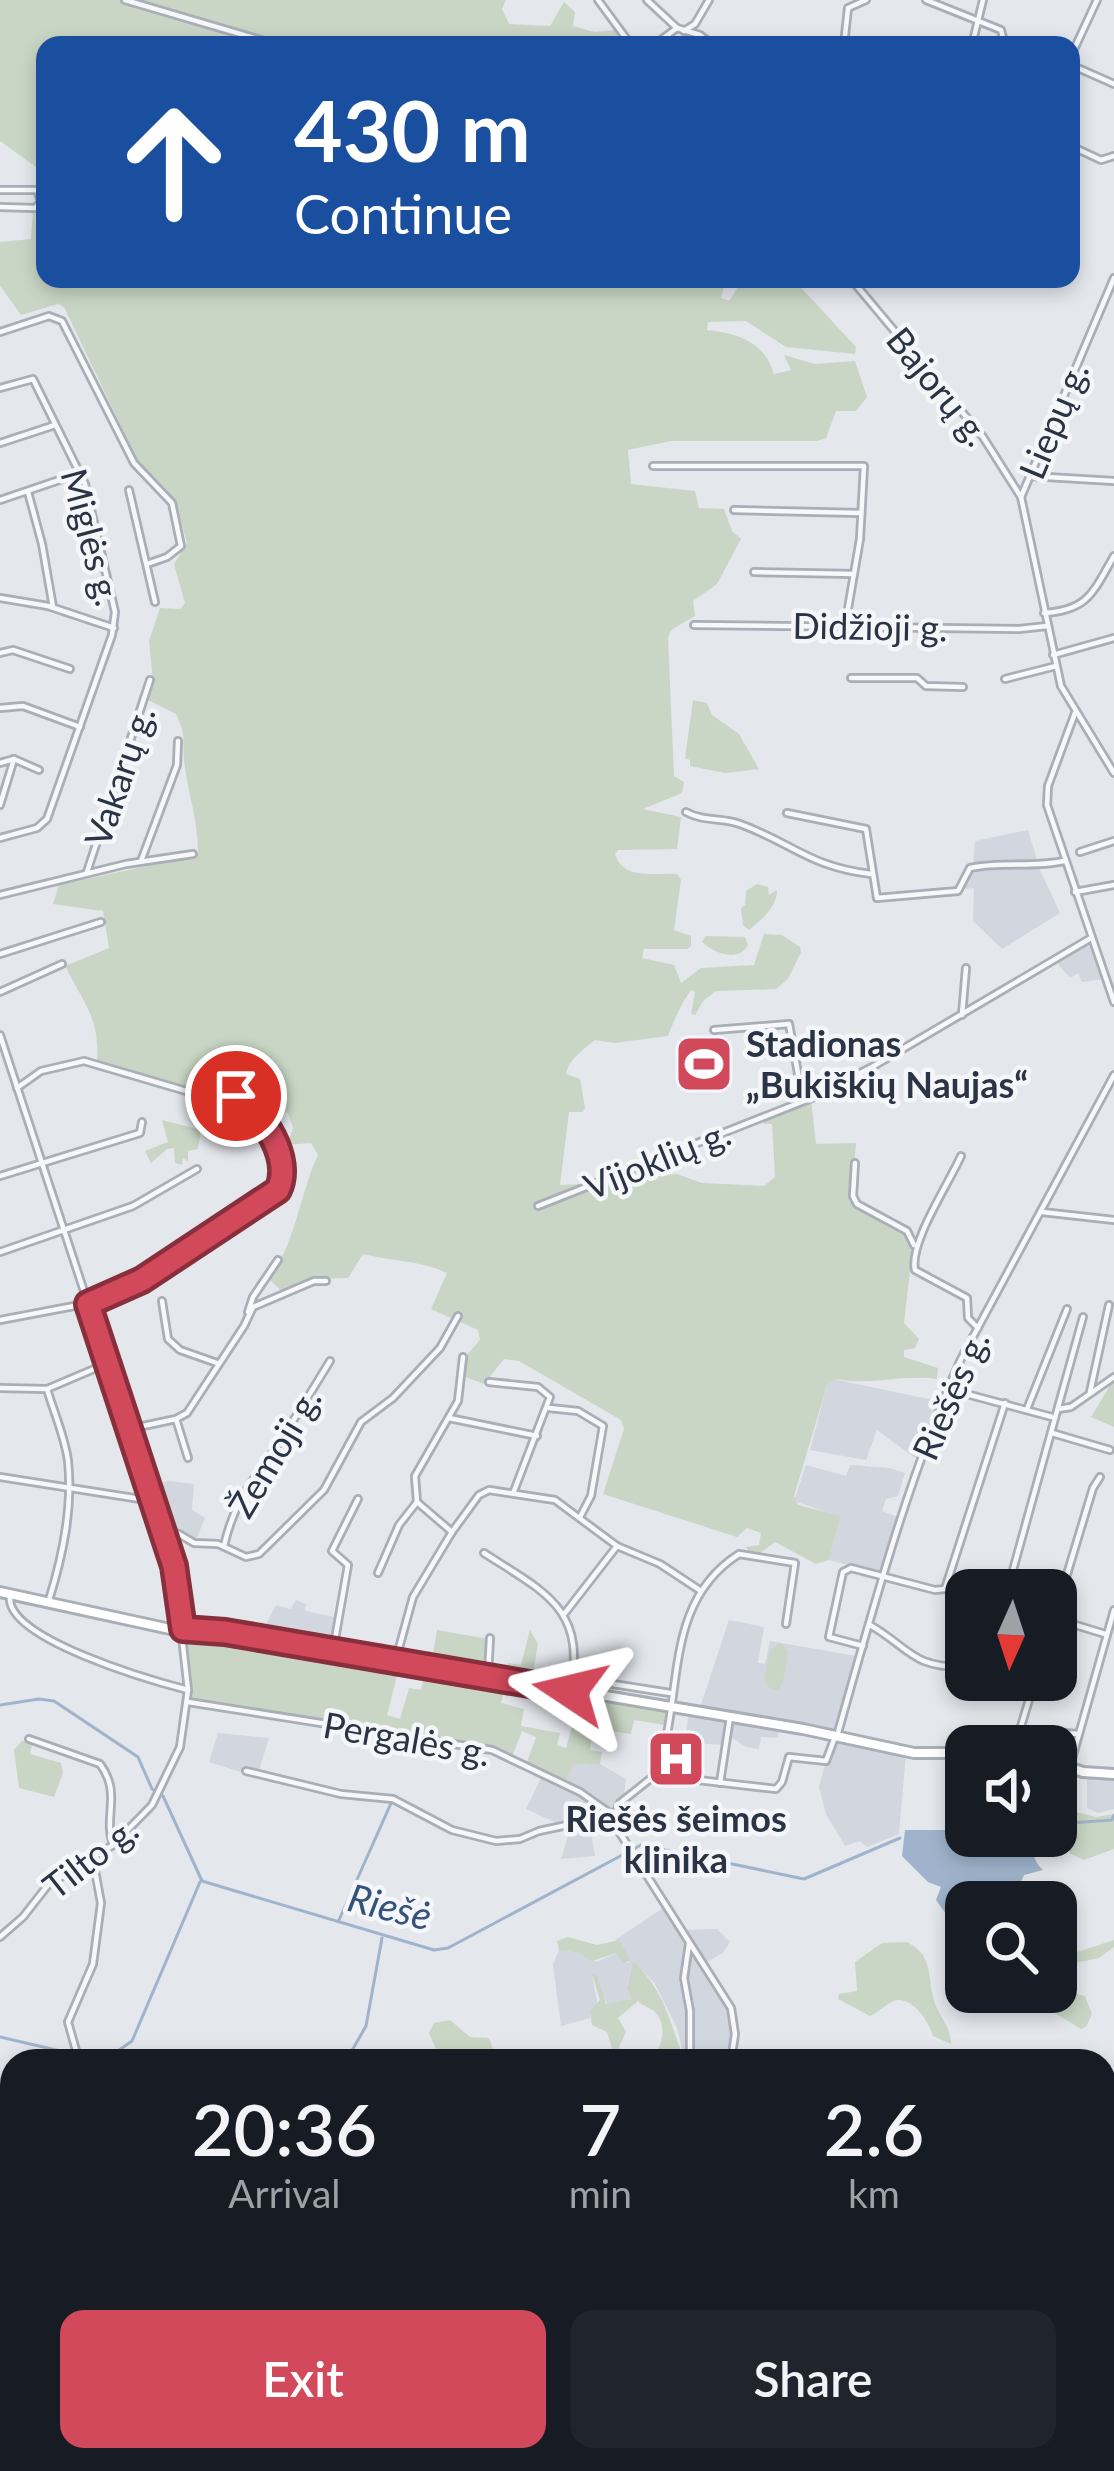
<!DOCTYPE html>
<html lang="en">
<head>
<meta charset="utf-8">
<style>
	body { margin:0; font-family:Lato,sans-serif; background:#20242c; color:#f1f3f6; height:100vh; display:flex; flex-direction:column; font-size:45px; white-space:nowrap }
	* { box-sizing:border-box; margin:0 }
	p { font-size:39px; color:#9ea1a6 }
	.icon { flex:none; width:66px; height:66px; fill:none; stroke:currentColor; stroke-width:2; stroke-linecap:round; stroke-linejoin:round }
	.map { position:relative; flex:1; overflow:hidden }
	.side { position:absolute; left:0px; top:2049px; width:1116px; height:423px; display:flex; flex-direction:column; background:#171b24; border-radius:36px 36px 0 0; box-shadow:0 6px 18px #0003 }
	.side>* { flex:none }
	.guide { position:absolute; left:36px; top:36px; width:1044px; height:252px; border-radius:24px; box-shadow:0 6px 18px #0003; background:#1a4fa0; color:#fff; overflow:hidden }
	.needle { width:78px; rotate:183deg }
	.controls { position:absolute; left:945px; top:1569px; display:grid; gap:24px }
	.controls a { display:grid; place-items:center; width:132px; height:132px; border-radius:24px; background:#171b24; box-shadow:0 6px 18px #0003; font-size:60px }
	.pin { position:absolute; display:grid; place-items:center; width:102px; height:102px; color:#fff; margin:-51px; border:6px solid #fff; border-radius:50%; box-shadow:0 3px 12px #0007 }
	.me { position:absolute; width:132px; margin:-66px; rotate:280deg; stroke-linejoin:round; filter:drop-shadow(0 0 9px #0008) }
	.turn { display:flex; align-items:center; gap:42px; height:252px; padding:0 60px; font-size:54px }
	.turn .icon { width:156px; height:156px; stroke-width:2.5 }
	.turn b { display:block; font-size:84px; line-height:102px }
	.eta { display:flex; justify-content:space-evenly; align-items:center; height:204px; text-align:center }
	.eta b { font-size:72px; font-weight:600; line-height:84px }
	.action { display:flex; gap:24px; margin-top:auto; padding:24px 60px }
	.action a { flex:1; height:138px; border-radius:24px; background:#d1495b; color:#fff; font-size:48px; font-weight:600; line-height:138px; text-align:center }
	.action a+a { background:#20242c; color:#f1f3f6 }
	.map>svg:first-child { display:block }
</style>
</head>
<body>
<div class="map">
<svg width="1114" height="2471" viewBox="0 0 1114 2471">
	<rect width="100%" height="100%" fill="#e4e7ec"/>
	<g fill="#d2d6de">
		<polygon points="1028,830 1040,870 1060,913 1002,949 973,921 974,888 963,889 973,869 975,841"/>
		<polygon points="1087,942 1091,944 1104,979 1082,982 1078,973 1070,978 1055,961"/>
		<polygon points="833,1379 938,1401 915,1458 877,1430 866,1460 810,1450 827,1385"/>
		<polygon points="806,1465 846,1476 850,1465 890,1468 905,1473 898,1496 886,1499 882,1511 898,1517 882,1573 829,1560 841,1517 794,1501"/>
		<polygon points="168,1481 194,1484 192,1510 205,1518 195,1542 178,1531 164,1530 150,1484"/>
		<polygon points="296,1600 306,1604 305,1611 339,1618 334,1650 260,1636 276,1605 291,1609"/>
		<polygon points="729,1620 764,1627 758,1663 765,1664 770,1641 856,1656 835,1731 699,1711"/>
		<polygon points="689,1713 779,1727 778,1738 761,1737 759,1749 746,1747 732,1738 730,1745 684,1743"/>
		<polygon points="218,1733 269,1738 257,1777 209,1762"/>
		<polygon points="833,1736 906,1753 899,1834 867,1847 860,1841 845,1846 826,1814 819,1787"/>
		<polygon points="573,1764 600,1764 626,1779 624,1797 612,1812 613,1824 590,1827 595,1856 561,1859 570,1829 526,1809 543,1774"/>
		<polygon points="1087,1776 1114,1779 1114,1809 1098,1813 1087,1808"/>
		<polygon points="668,1905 684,1930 717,1929 730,1942 723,1953 705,1963 736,2019 733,2061 685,2061 677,2028 655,1984 636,1963 631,1967 627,1985 631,1999 608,2005 592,1976 598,2005 591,2010 590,2018 561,2026 553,1965 559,1950 578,1953 596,1962 617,1953 627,1963 631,1960 619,1941 615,1940"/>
		<polygon points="190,2460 267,2460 266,2471 218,2471"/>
	</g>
	<g fill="#c9d6c5">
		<path d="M0 0H506L502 9 509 24 550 26 564 2 575 12 573 26 594 32 616 30 625 45H45V279H726L721 298 729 301 743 279H793L856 347 855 354 786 347 746 321 708 322 707 330C737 333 765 342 774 374L791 370 784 355 815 364 855 361 867 397 856 411H836L826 438 817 441H671L628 450 631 484 695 491 699 508 724 509 732 531 741 539 717 584 693 601 695 616 671 630 668 638 674 776 684 782 682 793 643 809 681 817 677 849 618 850 615 854C624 881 653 872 677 874L681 880 674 930 691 936V946L687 949H644L642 958 674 965 681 983 701 968 754 965 764 934 782 935 800 947 801 952 788 979 776 989 716 991 703 1001 695 1015 691 1014 695 992 691 990C681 1004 674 1020 668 1036L614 1043 595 1040C583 1050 569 1059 566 1074L580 1079 585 1108 583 1112H569L560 1185 582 1184 650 1158 654 1177 677 1174 702 1183 764 1186 775 1177 772 1124H764V1117L811 1099 816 1144 856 1143 851 1204 905 1231 913 1245 904 1323 919 1339 915 1348 904 1350V1357L938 1368 937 1379C904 1374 867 1386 837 1379L827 1385 794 1496 798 1505 841 1516 829 1560 816 1564 775 1542 759 1554 749 1553 746 1547 759 1545 761 1533 747 1528 737 1537 603 1494 624 1429 621 1420 519 1361 504 1359 484 1384 463 1376 466 1356 480 1340 478 1330 431 1309 447 1273C422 1261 392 1261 363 1254L348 1278 310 1279 283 1292 269 1279C296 1242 299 1196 318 1155L311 1143 287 1145 293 1128 288 1113 274 1110 250 1090 208 1087 188 1090 97 1062C100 1018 84 1004 65 966L109 948 103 911 53 904 59 885 198 855C199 822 187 792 184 759 182 737 187 737 176 714L148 700 153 682 149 641 160 608 180 609 185 603 174 564 187 543 176 505 166 490 141 468 64 307 58 304 21 315 0 286V242L31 239 33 210 41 208 44 200 36 167 0 141Z"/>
		<polygon points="693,700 707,703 712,715 739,734 759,769 725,773 690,766 690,760 685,758"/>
		<path d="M757 884 768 887 769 895 777 890C777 907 762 919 749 930L743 925 741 908 745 905 746 891Z"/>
		<path d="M706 936 745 937 748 945C738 963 714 953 702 942Z"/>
		<polygon points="714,1041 720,1084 695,1091 687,1043"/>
		<polygon points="162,1120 201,1130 198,1149 188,1151 188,1162 183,1158 182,1165 175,1163 174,1148 167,1149 151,1163 145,1151 168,1142"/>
		<polygon points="1114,1379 1114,1427 1091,1417"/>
		<polygon points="437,1630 488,1639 486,1665 506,1669 508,1663 521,1665 530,1630 538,1644 531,1683 431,1666"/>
		<polygon points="185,1633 230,1635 400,1664 387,1715 400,1719 409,1688 421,1690 426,1668 506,1682 501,1703 524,1709 521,1726 560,1733 557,1745 566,1748 575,1717 590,1719 594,1696 668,1709 665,1725 634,1720 631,1734 603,1730 602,1734 593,1733 590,1750 602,1752 600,1764 573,1764 565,1784 526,1765 536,1737 522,1731 512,1757 499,1751 194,1701 190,1696"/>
		<polygon points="781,1643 788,1652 783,1682 778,1690 772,1690 764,1682 770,1649"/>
		<polygon points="22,1741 33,1742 30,1754 61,1763 63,1773 54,1797 19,1788 14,1750"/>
		<polygon points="1076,1812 1096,1817 1114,1814 1114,1849 1084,1860 1069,1853 1073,1841 1060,1818 1074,1817"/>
		<polygon points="568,1937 597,1945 619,1940 631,1960 624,1963 616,1953 592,1961 578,1953 559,1950 557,1941"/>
		<polygon points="1114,1940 1114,1947 1099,1958 1056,1967 1056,1959"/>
		<path d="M907 1942C934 1956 927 1976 934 2001 939 2017 951 2026 951 2044L933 2036C930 2024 915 1999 898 2000 891 2000 877 2013 870 2016L838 1999 839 1994 857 1991 855 1962 882 1943Z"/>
		<path d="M636 1963C668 1999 668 2019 685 2061H650C661 2050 669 2026 655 2012 650 2007 642 2006 638 2001L618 2018 626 2032 619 2047 623 2061H616L607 2032 592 2025 590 2011 600 2000 592 1974 597 1976 606 2004 631 1999 627 1987 632 1964Z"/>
		<polygon points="1056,1990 1085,1996 1092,2014 1086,2027 1081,2029 1020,1992"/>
		<polygon points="450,2020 470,2037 489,2038 497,2061 441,2061 429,2033 434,2023"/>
		<polygon points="0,2264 12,2336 12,2460 53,2460 64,2471 0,2471"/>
		<polygon points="1114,2273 1114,2389 1104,2399 1104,2293"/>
		<polygon points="464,2460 511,2460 516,2471 460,2471"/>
		<polygon points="581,2460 705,2460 724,2471 573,2471"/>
	</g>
	<path fill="#9fb4cc" d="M1056 1807 1060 1812 1063 1808 1074 1809V1816L1060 1819 1073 1841 1071 1851 1060 1841H1040C1030 1851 1034 1862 1043 1870L1024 1875 1016 1894 1007 1902C988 1902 976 1891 958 1894L966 1902 964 1918 946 1914 936 1900 941 1887 928 1882 902 1856 905 1830H966V1836H1056Z"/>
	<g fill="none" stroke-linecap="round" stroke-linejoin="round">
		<g stroke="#9fb4cc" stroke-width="3">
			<polyline points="0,1705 39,1699 54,1701 138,1757 152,1789 163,1796 202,1881 434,1950 448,1948 641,1845 804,1879 900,1838"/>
			<path d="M1056 1825C1077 1821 1093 1822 1112 1820L1114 1815"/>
			<polyline points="339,1920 392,1801"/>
			<polyline points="0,2037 73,2054"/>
			<polyline points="81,2055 109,2057 132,2041 200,1882"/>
			<polyline points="346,2061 366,2026 382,1938"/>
		</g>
		<g stroke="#a9aeb7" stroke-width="10">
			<g id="minor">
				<polyline points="125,0 278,45"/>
				<polyline points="598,0 631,45"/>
				<polyline points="647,0 677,28 700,35 713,45"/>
				<polyline points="926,0 1001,30 1005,45"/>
				<polyline points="684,31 695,24 709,0"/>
				<polyline points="654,45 677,28"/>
				<polyline points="844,45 848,8 866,0"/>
				<polyline points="972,45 983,0"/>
				<polyline points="1071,56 1097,0"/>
				<polyline points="1071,65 1114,84"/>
				<polyline points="1071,146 1101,160 1114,156"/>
				<polyline points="0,190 37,190 41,202 35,208 0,207"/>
				<polyline points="851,279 983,437 1021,497 1061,686 1114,773"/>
				<polyline points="0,332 49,316 62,321 134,463 172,503 181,546 167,557 147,564"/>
				<polyline points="0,388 33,379 85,484 115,612 112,635 47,819 37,828 0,838"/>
				<polyline points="0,443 55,425"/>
				<polyline points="653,466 864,466 860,539 845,626"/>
				<polyline points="1030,476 1114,481"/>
				<polyline points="129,490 155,602"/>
				<polyline points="28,492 42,544 53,607"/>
				<polyline points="1021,497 1114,278"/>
				<polyline points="0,500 80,473"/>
				<polyline points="734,510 861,513"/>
				<polyline points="754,572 854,574"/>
				<polyline points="0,598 48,606 114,628"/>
				<path d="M1044 613C1089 610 1093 592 1114 556"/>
				<polyline points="694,625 1019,629 1047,626"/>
				<polyline points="0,653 13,650 70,669"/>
				<polyline points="1053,655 1114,638"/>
				<polyline points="851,678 917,678 926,686 963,687"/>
				<polyline points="1005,679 1056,666"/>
				<polyline points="0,708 23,706 80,727"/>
				<polyline points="1075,713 1048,786 1047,805 1114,1002"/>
				<polyline points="0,763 14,759 39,770"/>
				<polyline points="0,805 14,759"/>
				<path d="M686 812C704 822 722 817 740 824 792 843 810 867 871 874"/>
				<path d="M787 813 866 829 877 898 958 891 970 868C1001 861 1033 868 1064 861"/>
				<polyline points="1080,852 1114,841"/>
				<polyline points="141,861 177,765 178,741"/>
				<polyline points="87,872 150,680"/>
				<polyline points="1075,892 1114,885"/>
				<polyline points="0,895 126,864 193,854"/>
				<polyline points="0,954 101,922"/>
				<polyline points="0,992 62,964"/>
				<polyline points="962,1015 966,968"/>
				<polyline points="714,1030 789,1024 803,1101"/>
				<polyline points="0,1035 174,1566 188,1690 180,1747 152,1805 113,1845 48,1885 23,1917 0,1937"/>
				<path d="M961 1156C948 1185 909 1243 915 1270L967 1298 968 1318 978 1328"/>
				<polyline points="855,1163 853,1196 857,1204 907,1231 914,1245"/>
				<polyline points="0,1176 140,1133 142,1122"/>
				<polyline points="538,1206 814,1097 872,1067 1091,938"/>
				<polyline points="1042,1212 1114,1220"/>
				<polyline points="0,1252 133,1206 197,1169"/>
				<polyline points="162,1301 168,1339 180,1350 217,1363"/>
				<polyline points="248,1312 253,1297 278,1260"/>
				<polyline points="0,1320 90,1303 142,1280 272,1196 284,1174 264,1123 247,1103 232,1093 215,1090 193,1093 84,1061 41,1071 17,1088"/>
				<polyline points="489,1382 538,1387 550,1397 514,1491"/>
				<polyline points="0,1388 47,1389 108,1363"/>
				<path d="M47 1389C54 1413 65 1437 68 1461 73 1508 63 1555 49 1600"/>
				<polyline points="948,1389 1052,1417"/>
				<polyline points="1090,1392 1109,1305"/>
				<polyline points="549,1408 578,1411 603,1426 591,1496 580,1517"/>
				<polyline points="1027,1409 1067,1309"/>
				<polyline points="1058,1409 1071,1407 1114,1377"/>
				<polyline points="449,1418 537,1436"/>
				<polyline points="176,1419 188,1458"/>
				<polyline points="129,1429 176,1419 187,1413 244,1326 253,1307 314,1281 326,1281"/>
				<polyline points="1052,1433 1110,1450"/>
				<polyline points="0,1477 153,1501"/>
				<polyline points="164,1532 179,1534 194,1543 218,1544 246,1557 259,1554 324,1490 361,1422 393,1398 440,1348 458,1316"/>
				<polyline points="452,1532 417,1502 415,1476 458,1401 463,1357"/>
				<path d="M224 1546C235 1498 253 1482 278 1444 296 1417 313 1389 330 1361"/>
				<path d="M484 1553C546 1593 587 1609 570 1691"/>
				<polyline points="378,1573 399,1525 417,1502"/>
				<polyline points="1018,1590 1013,1570 1083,1317"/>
				<path d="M10 1597C6 1639 153 1681 188 1690"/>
				<polyline points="1056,1611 1093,1488 1100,1477"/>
				<polyline points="565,1613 617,1546"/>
				<polyline points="1056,1619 1105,1634"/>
				<path d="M870 1625C910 1648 911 1668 966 1667"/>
				<polyline points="863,1646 829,1637 843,1572 851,1568 935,1590 945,1589 1005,1403"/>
				<polyline points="333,1651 348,1565 332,1551 358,1499"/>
				<polyline points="396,1659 413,1597 452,1532 479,1495 489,1490 555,1500 617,1546 660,1564 701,1591"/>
				<polyline points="488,1674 490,1638"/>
				<polyline points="575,1678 670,1693"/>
				<polyline points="188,1702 492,1750 580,1792 614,1816"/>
				<polyline points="1020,1730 1078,1734"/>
				<path d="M837 1736C873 1609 907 1480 961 1359L1114 1075"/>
				<path d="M29 1739 100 1764C122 1794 103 1815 113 1845"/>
				<polyline points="1015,1746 1035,1680"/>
				<polyline points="1072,1759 1114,1610"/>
				<polyline points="246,1771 341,1794 393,1799 452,1830 496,1841 520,1839 539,1831 586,1821 602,1822 614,1816"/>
				<path d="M655 1775C686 1702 659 1605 739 1554L795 1563 786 1624"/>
				<polyline points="720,1783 730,1717"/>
				<polyline points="614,1816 620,1803 655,1775 776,1789 782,1782 789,1757 826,1761 835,1737"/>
				<polyline points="614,1816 618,1830 731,2008 735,2034 731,2061"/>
				<polyline points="689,1944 684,1978 690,2011 690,2061"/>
				<polyline points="79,2061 68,2022 93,1964 101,1903 93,1860"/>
				<polyline points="1104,2275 1114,2268"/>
				<polyline points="1104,2404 1114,2393"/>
				<polyline points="513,2460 519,2471"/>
				<polyline points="894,2460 896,2471"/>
				<polyline points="97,2471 100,2460"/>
				<polyline points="226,2471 231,2460"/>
				<polyline points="1016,2471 1025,2460"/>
			</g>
		</g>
		<g stroke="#a9aeb7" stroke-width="14">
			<g id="secondary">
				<polyline points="0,1592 170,1629 231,1633 803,1729 914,1753 966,1753"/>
				<polyline points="1056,1763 1083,1772 1114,1774"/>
			</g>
		</g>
		<use href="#minor" stroke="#f7f8fa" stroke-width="4.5"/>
		<use href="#secondary" stroke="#fff" stroke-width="8"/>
	</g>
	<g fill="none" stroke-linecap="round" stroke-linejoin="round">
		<g stroke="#882f3b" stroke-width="30">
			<path id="route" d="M236 1096C263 1112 293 1159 278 1190L142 1280 88 1304 174 1566 183 1629 225 1632 570 1691"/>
		</g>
		<use href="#route" stroke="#d1495b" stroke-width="21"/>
	</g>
	<defs>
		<g id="stadium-square" transform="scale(3)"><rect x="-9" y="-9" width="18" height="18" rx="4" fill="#d1495b" stroke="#f4f6f9"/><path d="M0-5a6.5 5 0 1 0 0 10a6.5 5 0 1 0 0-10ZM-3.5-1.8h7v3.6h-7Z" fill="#fff"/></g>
		<g id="hospital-square" transform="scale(3)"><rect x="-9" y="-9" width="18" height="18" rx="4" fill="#d1495b" stroke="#f4f6f9"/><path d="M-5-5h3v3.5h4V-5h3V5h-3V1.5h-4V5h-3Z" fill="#fff"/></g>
	</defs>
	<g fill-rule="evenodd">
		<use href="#stadium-square" x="704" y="1064"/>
		<use href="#hospital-square" x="676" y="1759"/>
	</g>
	<g text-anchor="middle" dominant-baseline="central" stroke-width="9" stroke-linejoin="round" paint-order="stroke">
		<g font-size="36" fill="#2b3445" stroke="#f4f6f9">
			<text transform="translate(939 386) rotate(51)">Bajorų g.</text>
			<text transform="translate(1053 420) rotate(-67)">Liepų g.</text>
			<text transform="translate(92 537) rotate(75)">Miglės g.</text>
			<text transform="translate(870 626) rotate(1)">Didžioji g.</text>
			<text transform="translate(119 776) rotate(-71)">Vakarų g.</text>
			<text transform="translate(657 1159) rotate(-22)">Vijoklių g.</text>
			<text transform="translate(950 1395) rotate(-66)">Riešės g.</text>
			<text transform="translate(274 1452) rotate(-59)">Žemoji g.</text>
			<text transform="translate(407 1738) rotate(10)">Pergalės g.</text>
			<text transform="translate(90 1857) rotate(-38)">Tilto g.</text>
		</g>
		<g font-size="36" font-weight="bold" fill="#2b3445" stroke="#f4f6f9" text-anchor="start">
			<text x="746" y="1043">Stadionas<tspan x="746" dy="41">„Bukiškių Naujas“</tspan></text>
			<text x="676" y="1818" text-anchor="middle">Riešės šeimos<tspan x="676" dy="41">klinika</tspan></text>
		</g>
		<g font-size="39" font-style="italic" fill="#34527a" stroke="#f4f6f9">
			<text transform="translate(390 1906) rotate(14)">Riešė</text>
		</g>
	</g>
</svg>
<div class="controls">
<a><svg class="needle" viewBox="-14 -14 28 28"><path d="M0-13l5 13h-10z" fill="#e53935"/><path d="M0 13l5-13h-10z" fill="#9ea1a6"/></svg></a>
<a><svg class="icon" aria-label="sound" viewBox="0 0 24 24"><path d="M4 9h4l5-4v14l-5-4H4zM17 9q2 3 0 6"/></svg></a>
<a><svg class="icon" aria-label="search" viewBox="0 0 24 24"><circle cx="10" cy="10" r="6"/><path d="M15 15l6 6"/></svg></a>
</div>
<div class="pin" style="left:236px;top:1096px;background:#d93025"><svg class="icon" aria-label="arrive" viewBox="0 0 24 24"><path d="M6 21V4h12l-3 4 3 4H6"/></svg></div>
<svg class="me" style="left:570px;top:1691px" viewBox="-20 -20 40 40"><path d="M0-17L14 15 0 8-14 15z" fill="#d1495b" stroke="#fff" stroke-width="4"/></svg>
<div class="guide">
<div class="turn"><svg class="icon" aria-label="ahead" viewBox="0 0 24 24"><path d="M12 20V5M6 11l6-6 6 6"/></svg><div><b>430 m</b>Continue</div></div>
</div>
<section class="side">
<div class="eta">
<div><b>20:36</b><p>Arrival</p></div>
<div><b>7</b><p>min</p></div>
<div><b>2.6</b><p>km</p></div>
</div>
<div class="action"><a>Exit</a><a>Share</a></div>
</section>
</div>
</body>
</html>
